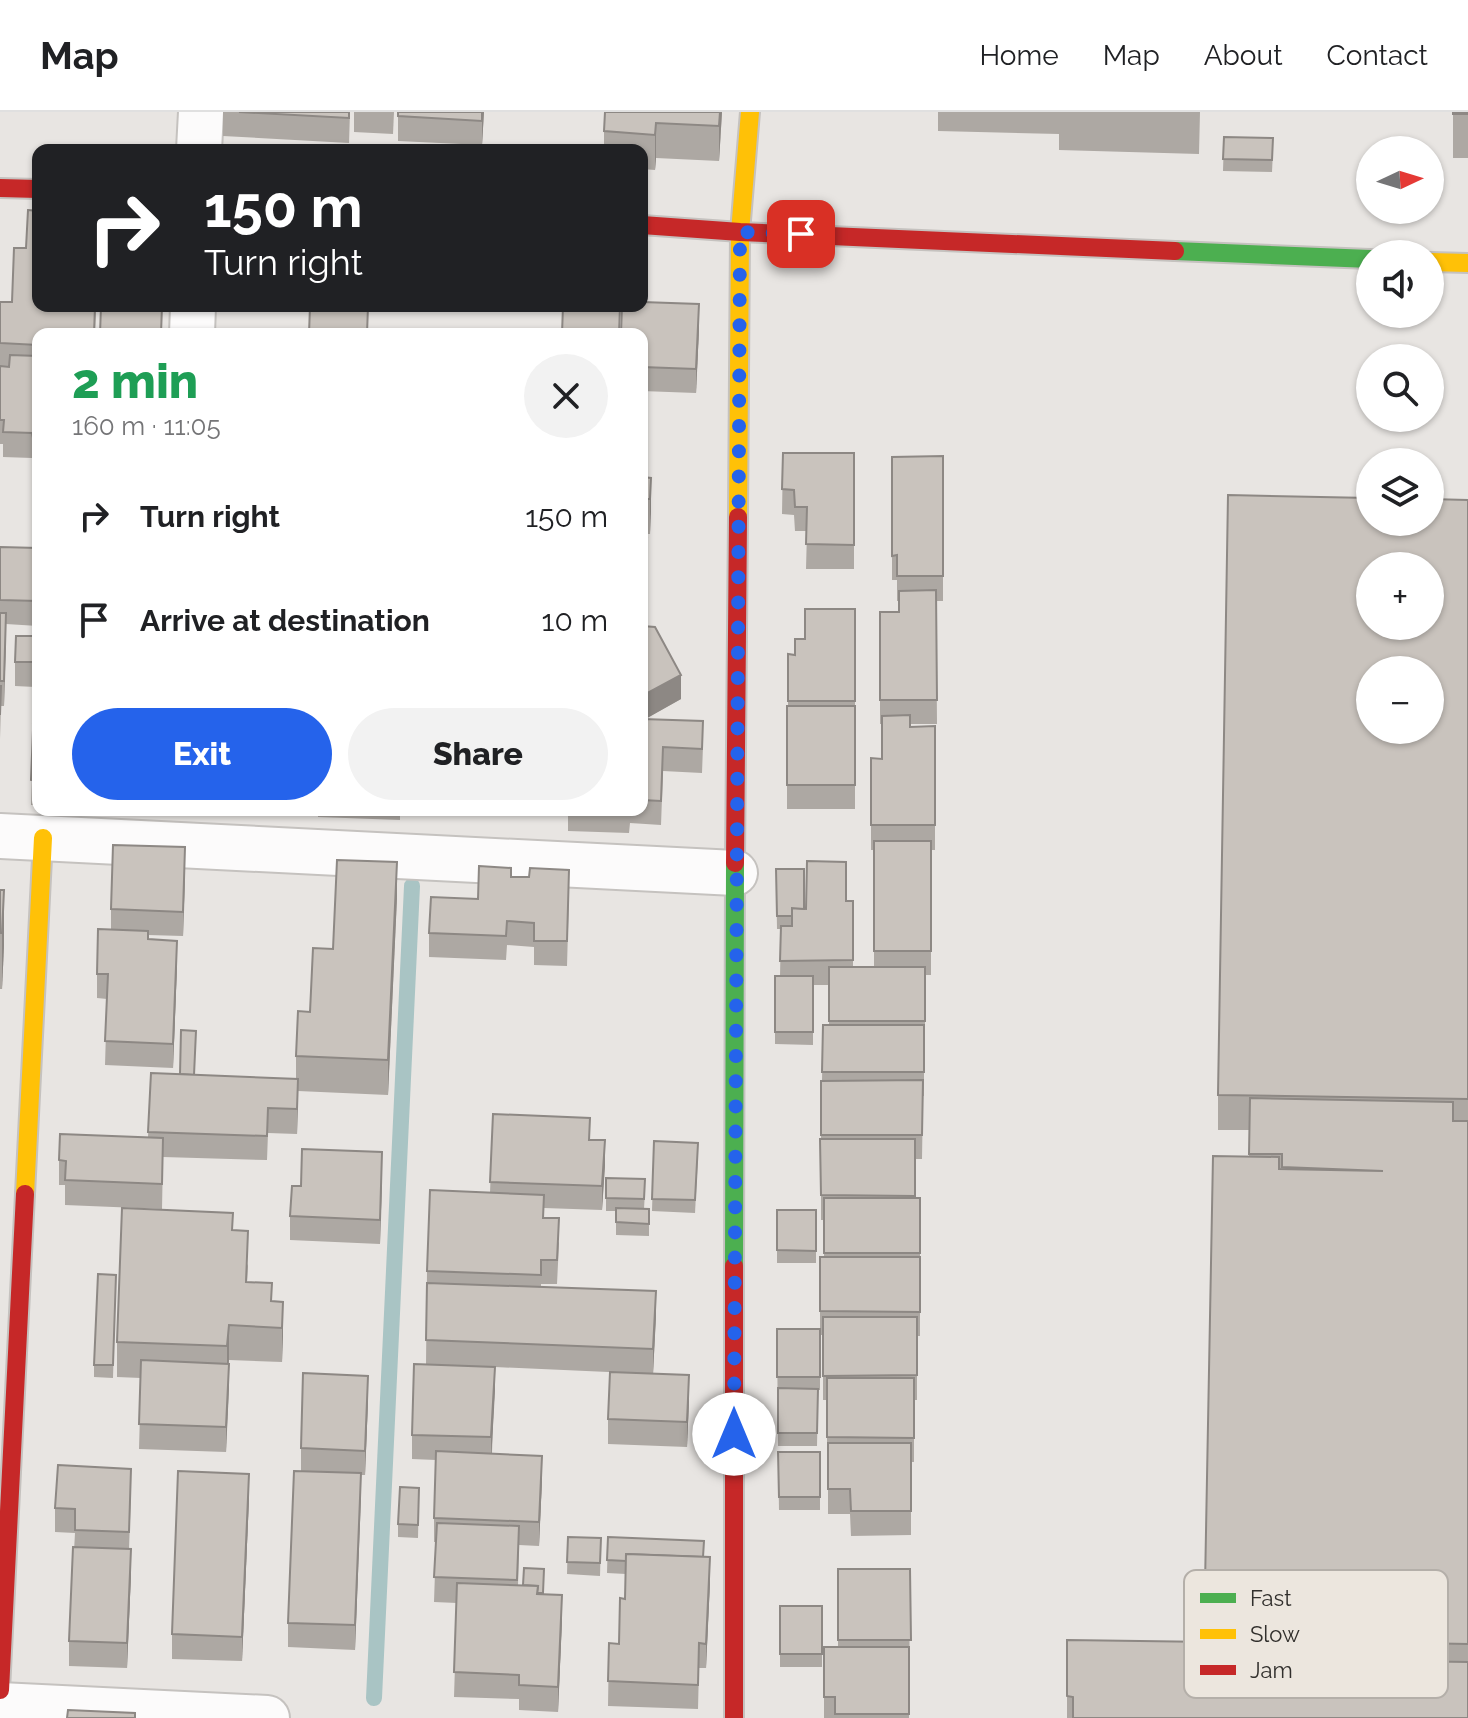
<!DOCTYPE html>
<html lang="en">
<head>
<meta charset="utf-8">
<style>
	body { margin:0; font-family:Raleway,sans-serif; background:#f2f2f2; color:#202124; height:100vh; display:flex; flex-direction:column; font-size:30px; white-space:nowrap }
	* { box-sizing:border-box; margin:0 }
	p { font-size:26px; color:#757577 }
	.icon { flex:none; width:44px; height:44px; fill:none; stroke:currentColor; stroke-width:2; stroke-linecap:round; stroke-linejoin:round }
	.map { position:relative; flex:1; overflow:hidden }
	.details { position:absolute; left:32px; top:216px; width:616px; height:488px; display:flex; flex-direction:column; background:#fff; border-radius:16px; box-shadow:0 2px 6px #0004 }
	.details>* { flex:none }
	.guide { position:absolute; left:32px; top:32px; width:616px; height:168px; border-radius:16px; box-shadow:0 2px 6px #0004; background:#202124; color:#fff; overflow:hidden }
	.needle { width:52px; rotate:86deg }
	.buttons { position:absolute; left:1356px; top:24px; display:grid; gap:16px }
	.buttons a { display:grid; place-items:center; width:88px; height:88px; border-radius:50%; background:#fff; box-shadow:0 2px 6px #0004; font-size:40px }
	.pin { position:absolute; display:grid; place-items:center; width:68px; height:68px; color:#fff; margin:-34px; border-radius:16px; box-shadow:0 4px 12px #0006 }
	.me { position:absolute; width:88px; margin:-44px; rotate:0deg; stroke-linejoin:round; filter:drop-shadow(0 0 6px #0008) }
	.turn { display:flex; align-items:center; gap:28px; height:168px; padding:0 40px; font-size:36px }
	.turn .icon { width:104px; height:104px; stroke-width:2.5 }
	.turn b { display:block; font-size:56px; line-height:68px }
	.round { display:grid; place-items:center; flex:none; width:84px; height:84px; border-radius:42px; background:#f2f2f2 }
	.overview { display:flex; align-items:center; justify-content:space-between; height:136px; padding:0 40px }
	h1 { font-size:48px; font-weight:800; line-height:60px; color:#1e9e55 }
	.button { display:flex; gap:16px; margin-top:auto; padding:16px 40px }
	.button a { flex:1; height:92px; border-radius:48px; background:#2563eb; color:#fff; font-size:32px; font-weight:800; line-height:92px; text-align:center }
	.button a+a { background:#f2f2f2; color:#202124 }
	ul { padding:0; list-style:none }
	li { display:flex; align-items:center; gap:24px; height:104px; padding:0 40px }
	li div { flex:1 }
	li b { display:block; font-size:30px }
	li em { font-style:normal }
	header { display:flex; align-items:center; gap:48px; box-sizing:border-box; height:112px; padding:0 40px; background:#fff; border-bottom:2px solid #e0e0e0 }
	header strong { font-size:38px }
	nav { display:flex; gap:44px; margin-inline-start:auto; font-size:28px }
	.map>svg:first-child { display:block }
</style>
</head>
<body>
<header>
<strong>Map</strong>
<nav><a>Home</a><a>Map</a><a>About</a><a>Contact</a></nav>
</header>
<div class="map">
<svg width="1468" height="1606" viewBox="0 0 1468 1606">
	<rect width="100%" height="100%" fill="#e8e5e2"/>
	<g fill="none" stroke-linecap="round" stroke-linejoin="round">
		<polyline stroke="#a9c4c4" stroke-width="16" points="374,1586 412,774"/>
		<g stroke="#c5c2bf" stroke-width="48">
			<g id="street">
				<polyline points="199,38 201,0"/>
				<polyline points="192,222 193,194"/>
				<polyline points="0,724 735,761"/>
				<polyline points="0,1593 267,1606"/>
			</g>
		</g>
		<g stroke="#c5c2bf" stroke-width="22">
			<g id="fast">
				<polyline points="1175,139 1370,147"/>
				<polyline points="734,1154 735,751"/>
			</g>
		</g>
		<g stroke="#c5c2bf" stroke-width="22">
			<g id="slow">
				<polyline points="1430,150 1468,151"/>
				<polyline points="738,405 740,120 750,0"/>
				<polyline points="25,1082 43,726"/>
			</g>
		</g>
		<g stroke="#c5c2bf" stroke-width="22">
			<g id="jam">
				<polyline points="0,76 38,77"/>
				<polyline points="642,113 740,120 1175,139"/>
				<polyline points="735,751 738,405"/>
				<polyline points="734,1154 734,1606"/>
				<polyline points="0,1578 25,1082"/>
			</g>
		</g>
		<use href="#street" stroke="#fcfbfb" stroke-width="44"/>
		<use href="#fast" stroke="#4caf50" stroke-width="18"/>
		<use href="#slow" stroke="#ffc107" stroke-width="18"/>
		<use href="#jam" stroke="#c62828" stroke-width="18"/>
	</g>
	<g fill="#ada8a3">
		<polygon points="223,0 350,0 349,31 223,24"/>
		<polygon points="354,0 394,0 393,22 354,20"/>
		<polygon points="398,0 484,0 482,33 398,29"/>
		<polygon points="722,0 719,49 656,46 655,58 642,57 642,38 604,38 604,19"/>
		<polygon points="938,0 1200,0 1199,42 1059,38 1059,22 938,19"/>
		<rect x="1453" y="0" width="15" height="46"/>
		<polygon points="1224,25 1273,38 1272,60 1223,59"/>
		<polygon points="0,190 38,194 96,194 95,222 38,222 38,350 33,350 32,346 3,345 3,332 0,332"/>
		<polygon points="699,217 696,281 642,279 642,222"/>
		<polygon points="783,341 854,341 854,457 806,457 807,419 795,419 794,403 782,402"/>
		<polygon points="943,344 943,489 936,489 937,612 910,612 910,615 935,614 935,738 931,738 931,863 925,863 925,934 924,934 924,984 923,984 922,1047 915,1047 915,1086 920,1086 920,1224 917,1224 917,1288 914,1288 914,1350 911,1350 911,1423 851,1424 850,1402 828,1402 828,1350 827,1350 827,1288 823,1288 823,1223 820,1223 820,1278 818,1278 817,1334 778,1334 777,1217 820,1217 820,1145 824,1145 824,1108 821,1108 821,969 822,969 823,913 829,913 829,873 813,873 813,933 775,932 775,864 780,864 781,817 777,817 776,757 804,797 846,789 853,789 853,855 874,855 874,738 871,738 871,646 882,647 882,612 880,612 880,500 899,500 899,489 897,489 897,468 892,468 892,345"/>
		<polygon points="642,365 651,366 650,422 642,422"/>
		<polygon points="1468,388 1468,1606 1067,1606 1067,1528 1204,1530 1213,1044 1249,1045 1249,1018 1218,1018 1218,983"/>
		<polygon points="642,426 647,426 646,481 642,481"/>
		<polygon points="0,435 38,436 38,514 6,512 4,594 1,594 0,627"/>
		<polygon points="855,497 855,697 787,697 787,594 788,594 788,542 795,543 805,527"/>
		<polygon points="642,514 681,587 645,607 703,634 702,661 663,659 661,713 630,711 629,721 568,719 568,698 642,698"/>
		<polygon points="38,524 38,693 31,693 35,575 15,574 15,550"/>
		<rect x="202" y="698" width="16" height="3"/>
		<polygon points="318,698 400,698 400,708 318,705"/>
		<polygon points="185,760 183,824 148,823 148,827 177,853 173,956 105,953 107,887 97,886 97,862 111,817 111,797"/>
		<polygon points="511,765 569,782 567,854 534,853 534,835 507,833 506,848 429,845 429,821"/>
		<polygon points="0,778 4,834 2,877 0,877"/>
		<polygon points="397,785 388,983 298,979 297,1022 268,1021 267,1048 163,1045 162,1097 65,1093 65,1073 59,1073 59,1048 148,1025 151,961 296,967 296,944 310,900 333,837"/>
		<polygon points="493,1002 590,1028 605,1053 602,1098 544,1096 544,1106 559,1131 557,1172 541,1172 541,1175 656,1203 653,1262 495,1255 492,1341 542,1368 539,1434 519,1433 518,1473 523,1473 544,1457 543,1482 562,1508 558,1600 519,1598 519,1587 454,1585 457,1491 434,1490 436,1430 434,1430 434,1406 436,1348 412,1347 412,1323 426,1252 427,1159 490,1081"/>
		<polygon points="654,1029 698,1044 695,1101 652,1099"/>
		<polygon points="382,1065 380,1132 290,1128 290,1104 301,1074"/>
		<polygon points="606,1066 645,1079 644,1097 649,1097 649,1124 616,1123 616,1099 606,1099"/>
		<rect x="777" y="1098" width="39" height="53"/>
		<polygon points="233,1118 248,1154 247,1170 272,1189 283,1190 282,1250 229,1248 226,1340 139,1337 141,1266 117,1265 117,1230"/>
		<polygon points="116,1163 113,1266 94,1265 94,1253"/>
		<polygon points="368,1288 365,1363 361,1363 355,1538 288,1535 288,1511 301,1359 301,1336"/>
		<polygon points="689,1288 687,1335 608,1332 608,1307"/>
		<polygon points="778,1340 820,1340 820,1398 779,1398"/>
		<polygon points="419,1376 418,1426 398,1425 398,1412"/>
		<polygon points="131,1381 129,1437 131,1462 127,1556 69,1554 69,1529 75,1421 55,1420 55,1396"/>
		<polygon points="249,1386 242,1549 172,1547 172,1522"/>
		<polygon points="568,1425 601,1426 600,1464 567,1462"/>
		<polygon points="608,1425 703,1445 710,1470 706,1556 699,1556 698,1597 608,1594 609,1531 619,1532 625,1487 626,1462 607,1461"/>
		<polygon points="838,1457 910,1457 909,1606 824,1606 824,1535 838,1535"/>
		<rect x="780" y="1494" width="42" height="61"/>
	</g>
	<g fill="#8d8884">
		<polygon points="482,0 484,0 482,33"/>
		<polygon points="720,0 722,0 719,49 719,14"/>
		<polygon points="656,11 656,46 655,58 655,23"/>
		<polygon points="699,192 699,217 696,281 696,257"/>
		<polygon points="651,366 651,400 650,422 650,387"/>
		<polygon points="6,501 6,526 4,594 4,569"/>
		<polygon points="681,563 681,587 642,609 642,584"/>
		<polygon points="185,735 185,760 183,824 183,800"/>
		<polygon points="397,750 397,785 388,983 388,948"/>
		<polygon points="4,778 4,834 2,877 2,821"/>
		<polygon points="177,829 177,853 173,956 173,932"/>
		<polygon points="298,967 298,991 297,1022 297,997"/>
		<polygon points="605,1028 605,1053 602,1098 602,1074"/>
		<polygon points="382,1040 382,1065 380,1132 380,1108"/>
		<polygon points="656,1179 656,1203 653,1262 653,1237"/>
		<polygon points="283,1190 283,1225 282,1250 282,1216"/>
		<polygon points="229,1213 229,1248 227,1269 227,1234"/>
		<polygon points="229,1252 229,1276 226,1340 226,1315"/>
		<polygon points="495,1255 495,1279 491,1350 491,1325"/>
		<polygon points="689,1263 689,1288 687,1335 687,1310"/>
		<polygon points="368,1264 368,1288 365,1363 365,1339"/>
		<polygon points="542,1344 542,1368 539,1434 539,1410"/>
		<polygon points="361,1361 361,1385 355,1538 355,1513"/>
		<polygon points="249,1362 249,1386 242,1549 242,1525"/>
		<polygon points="131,1437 131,1462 127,1556 127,1531"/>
		<polygon points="710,1445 710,1470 706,1556 706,1532"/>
		<polygon points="562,1483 562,1508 558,1600 558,1575"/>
	</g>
	<g fill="#c9c3bd" stroke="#8d8884" stroke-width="2" fill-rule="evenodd">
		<polygon points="239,0 349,0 349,6"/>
		<polygon points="398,0 482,0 482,9 398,4"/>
		<polygon points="605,0 720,0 719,14 656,11 655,23 604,19"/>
		<rect x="1453" y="0" width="15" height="2"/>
		<polygon points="1224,25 1273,26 1272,48 1223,47"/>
		<polygon points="28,98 38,99 38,194 95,194 94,222 38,222 38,233 0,231 0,190 12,190 14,136 26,136"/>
		<polygon points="642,190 699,192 696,257 642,255 642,222 621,222 622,194 642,194"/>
		<polygon points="101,194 162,194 161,222 100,222"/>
		<polygon points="310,194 368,194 367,222 309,222"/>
		<polygon points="563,194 620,194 619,222 562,222"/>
		<polygon points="10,243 38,244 38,326 33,326 32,321 3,320 4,308 0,308 0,254 9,255"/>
		<polygon points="783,341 854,341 854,433 806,432 807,395 795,395 794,378 782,377"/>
		<polygon points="943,344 943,464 897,464 897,443 892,444 892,345"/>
		<polygon points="642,365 651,366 650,387 642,387"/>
		<path d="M1228 383 1370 386V410H1430V387L1468 388V987L1218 983ZM1370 454H1430V514H1370ZM1370 558H1430V618H1370Z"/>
		<polygon points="642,426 647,426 646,446 642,446"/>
		<polygon points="0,435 38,436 38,489 0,488"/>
		<polygon points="936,478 937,588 880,588 880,500 899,500 899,479"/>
		<polygon points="805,497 855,497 855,589 788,589 788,542 795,543 795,527 805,527"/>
		<polygon points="0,501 6,501 4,569 0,569"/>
		<polygon points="642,514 655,515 681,563 642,584"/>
		<polygon points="16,524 38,524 38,550 15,550"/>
		<polygon points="35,560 38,560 38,611 33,611"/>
		<polygon points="0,574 1,574 0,603"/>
		<rect x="787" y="594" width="68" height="79"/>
		<polygon points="910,603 910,615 935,614 935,713 871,713 871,646 882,647 882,604"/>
		<polygon points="642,607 703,609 702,637 663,635 661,689 642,688"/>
		<polygon points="33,618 38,618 38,669 31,668"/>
		<rect x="874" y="729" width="57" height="110"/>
		<polygon points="113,733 185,735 183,800 111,797"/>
		<polygon points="337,748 397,750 388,948 296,944 298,899 310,900 313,836 333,837"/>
		<polygon points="807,749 846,750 846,789 853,789 853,848 780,849 781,814 792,814 792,796 806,797"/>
		<polygon points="479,754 511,756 511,765 529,765 530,756 569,758 567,829 534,829 534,811 507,809 506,824 429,821 431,785 478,787"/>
		<polygon points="776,757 804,757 804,797 792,796 792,804 777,804"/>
		<polygon points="0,778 4,778 2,821 0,821"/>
		<polygon points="98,817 148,819 148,827 177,829 173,932 105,929 108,862 97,862"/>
		<rect x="829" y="855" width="96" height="54"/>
		<rect x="775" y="864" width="38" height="56"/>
		<polygon points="823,913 924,913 924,960 822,960"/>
		<polygon points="181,918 196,919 194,963 180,962"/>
		<polygon points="151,961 298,967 297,997 268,996 267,1024 148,1020"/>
		<polygon points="923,968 922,1023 821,1023 821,969"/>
		<polygon points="1250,986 1453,990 1453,1009 1468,1009 1468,1532 1204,1527 1213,1044 1279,1045 1279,1057 1383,1059 1282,1055 1282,1042 1249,1042"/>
		<polygon points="493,1002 590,1006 589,1028 605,1028 602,1074 490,1070"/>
		<polygon points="60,1022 163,1026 162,1072 65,1068 66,1049 59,1048"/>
		<polygon points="820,1027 915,1027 915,1084 821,1083"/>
		<polygon points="654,1029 698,1031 695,1088 652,1087"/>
		<polygon points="302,1037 382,1040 380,1108 290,1104 292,1074 301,1074"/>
		<polygon points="606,1066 645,1067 644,1087 606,1086"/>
		<polygon points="430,1078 544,1083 543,1106 559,1106 557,1148 541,1148 541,1163 427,1159"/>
		<rect x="824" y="1086" width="96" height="55"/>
		<polygon points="122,1096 233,1101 232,1118 248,1119 246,1170 272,1171 271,1189 283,1190 282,1216 229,1213 227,1234 117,1230"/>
		<polygon points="616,1096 649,1097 649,1112 616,1110"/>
		<polygon points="777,1098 816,1098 816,1139 777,1138"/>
		<polygon points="820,1145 920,1145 920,1200 820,1199"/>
		<polygon points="98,1162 116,1163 113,1253 94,1253"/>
		<polygon points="427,1171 656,1179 653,1237 426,1228"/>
		<polygon points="823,1205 917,1205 917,1263 823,1264"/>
		<rect x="777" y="1217" width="43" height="48"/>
		<polygon points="141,1248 229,1252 226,1315 139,1312"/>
		<polygon points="414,1252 495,1255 491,1325 412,1323"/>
		<polygon points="610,1260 689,1263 687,1310 608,1307"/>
		<polygon points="303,1261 368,1264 365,1339 301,1336"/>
		<polygon points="827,1266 914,1266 914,1326 827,1325"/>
		<polygon points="778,1276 818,1277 817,1321 778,1321"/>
		<polygon points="828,1331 911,1331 911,1399 851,1399 850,1377 828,1377"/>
		<polygon points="436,1339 542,1344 539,1410 434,1406"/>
		<polygon points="778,1340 820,1340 820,1385 779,1385"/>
		<polygon points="58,1353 131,1357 129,1420 75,1418 75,1397 55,1396"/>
		<polygon points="178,1359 249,1362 242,1525 172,1522"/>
		<polygon points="294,1359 361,1361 355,1513 288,1511"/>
		<polygon points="400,1375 419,1376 418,1413 398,1412"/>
		<polygon points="437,1411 519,1414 517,1468 434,1465"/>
		<polygon points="568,1425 601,1426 600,1451 567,1450"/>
		<polygon points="608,1425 704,1429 703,1445 626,1442 626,1449 607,1448"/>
		<polygon points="73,1435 131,1437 127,1531 69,1529"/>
		<polygon points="626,1442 710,1445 706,1532 699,1531 698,1573 608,1569 609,1531 619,1532 620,1486 625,1487"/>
		<polygon points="524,1456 544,1457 543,1481 537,1481 538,1474 523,1473"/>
		<polygon points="838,1457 910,1457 911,1528 838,1528"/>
		<polygon points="457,1471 538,1474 537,1482 562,1483 558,1575 519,1573 519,1563 454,1560"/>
		<rect x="780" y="1494" width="42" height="48"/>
		<polygon points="1067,1528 1212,1530 1211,1546 1468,1550 1468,1606 1073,1606 1073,1585 1067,1584"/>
		<polygon points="824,1535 909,1535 909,1602 835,1602 835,1585 824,1585"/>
		<polygon points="68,1598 135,1601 135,1606 67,1606"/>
	</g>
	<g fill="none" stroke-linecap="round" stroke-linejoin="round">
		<polyline stroke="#2563eb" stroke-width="14" stroke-dasharray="0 25.2" points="734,1322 740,120 801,122"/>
	</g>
	<rect x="1184" y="1458" width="264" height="128" rx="12" fill="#ece6de" stroke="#b4afa9" stroke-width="2"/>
	<rect x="1200" y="1481" width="36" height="10" fill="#4caf50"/>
	<rect x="1200" y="1517" width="36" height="10" fill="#ffc107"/>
	<rect x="1200" y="1553" width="36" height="10" fill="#c62828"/>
	<g font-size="22" fill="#312f2c">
		<text x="1250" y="1494">Fast</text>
		<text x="1250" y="1530">Slow</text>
		<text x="1250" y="1566">Jam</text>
	</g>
</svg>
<div class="buttons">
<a><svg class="needle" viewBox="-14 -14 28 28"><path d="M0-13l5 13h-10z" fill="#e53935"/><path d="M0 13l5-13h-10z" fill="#757577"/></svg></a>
<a><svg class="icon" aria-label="sound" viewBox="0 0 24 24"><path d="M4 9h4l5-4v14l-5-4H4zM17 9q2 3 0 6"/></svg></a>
<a><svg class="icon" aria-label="search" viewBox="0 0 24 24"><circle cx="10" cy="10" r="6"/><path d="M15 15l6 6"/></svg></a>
<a><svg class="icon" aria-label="layers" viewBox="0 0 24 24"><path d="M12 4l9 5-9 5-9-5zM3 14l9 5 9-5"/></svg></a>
<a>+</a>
<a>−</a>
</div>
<div class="pin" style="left:801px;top:122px;background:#d93025"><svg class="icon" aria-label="arrive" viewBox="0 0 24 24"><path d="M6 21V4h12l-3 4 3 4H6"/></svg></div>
<svg class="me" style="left:734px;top:1322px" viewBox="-20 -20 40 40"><circle r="19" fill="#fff"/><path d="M0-13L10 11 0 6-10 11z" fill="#2563eb"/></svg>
<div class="guide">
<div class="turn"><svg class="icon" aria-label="right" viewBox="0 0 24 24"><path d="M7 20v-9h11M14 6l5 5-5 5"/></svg><div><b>150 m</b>Turn right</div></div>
</div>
<section class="details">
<div class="overview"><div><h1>2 min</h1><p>160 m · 11:05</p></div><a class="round"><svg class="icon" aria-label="close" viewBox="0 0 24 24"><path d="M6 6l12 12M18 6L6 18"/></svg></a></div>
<ul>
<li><svg class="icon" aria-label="right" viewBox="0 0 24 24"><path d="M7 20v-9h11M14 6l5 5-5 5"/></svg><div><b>Turn right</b></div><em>150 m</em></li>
<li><svg class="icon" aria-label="arrive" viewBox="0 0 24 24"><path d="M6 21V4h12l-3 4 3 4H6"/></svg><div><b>Arrive at destination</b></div><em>10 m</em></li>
</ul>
<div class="button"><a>Exit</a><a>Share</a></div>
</section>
</div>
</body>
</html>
